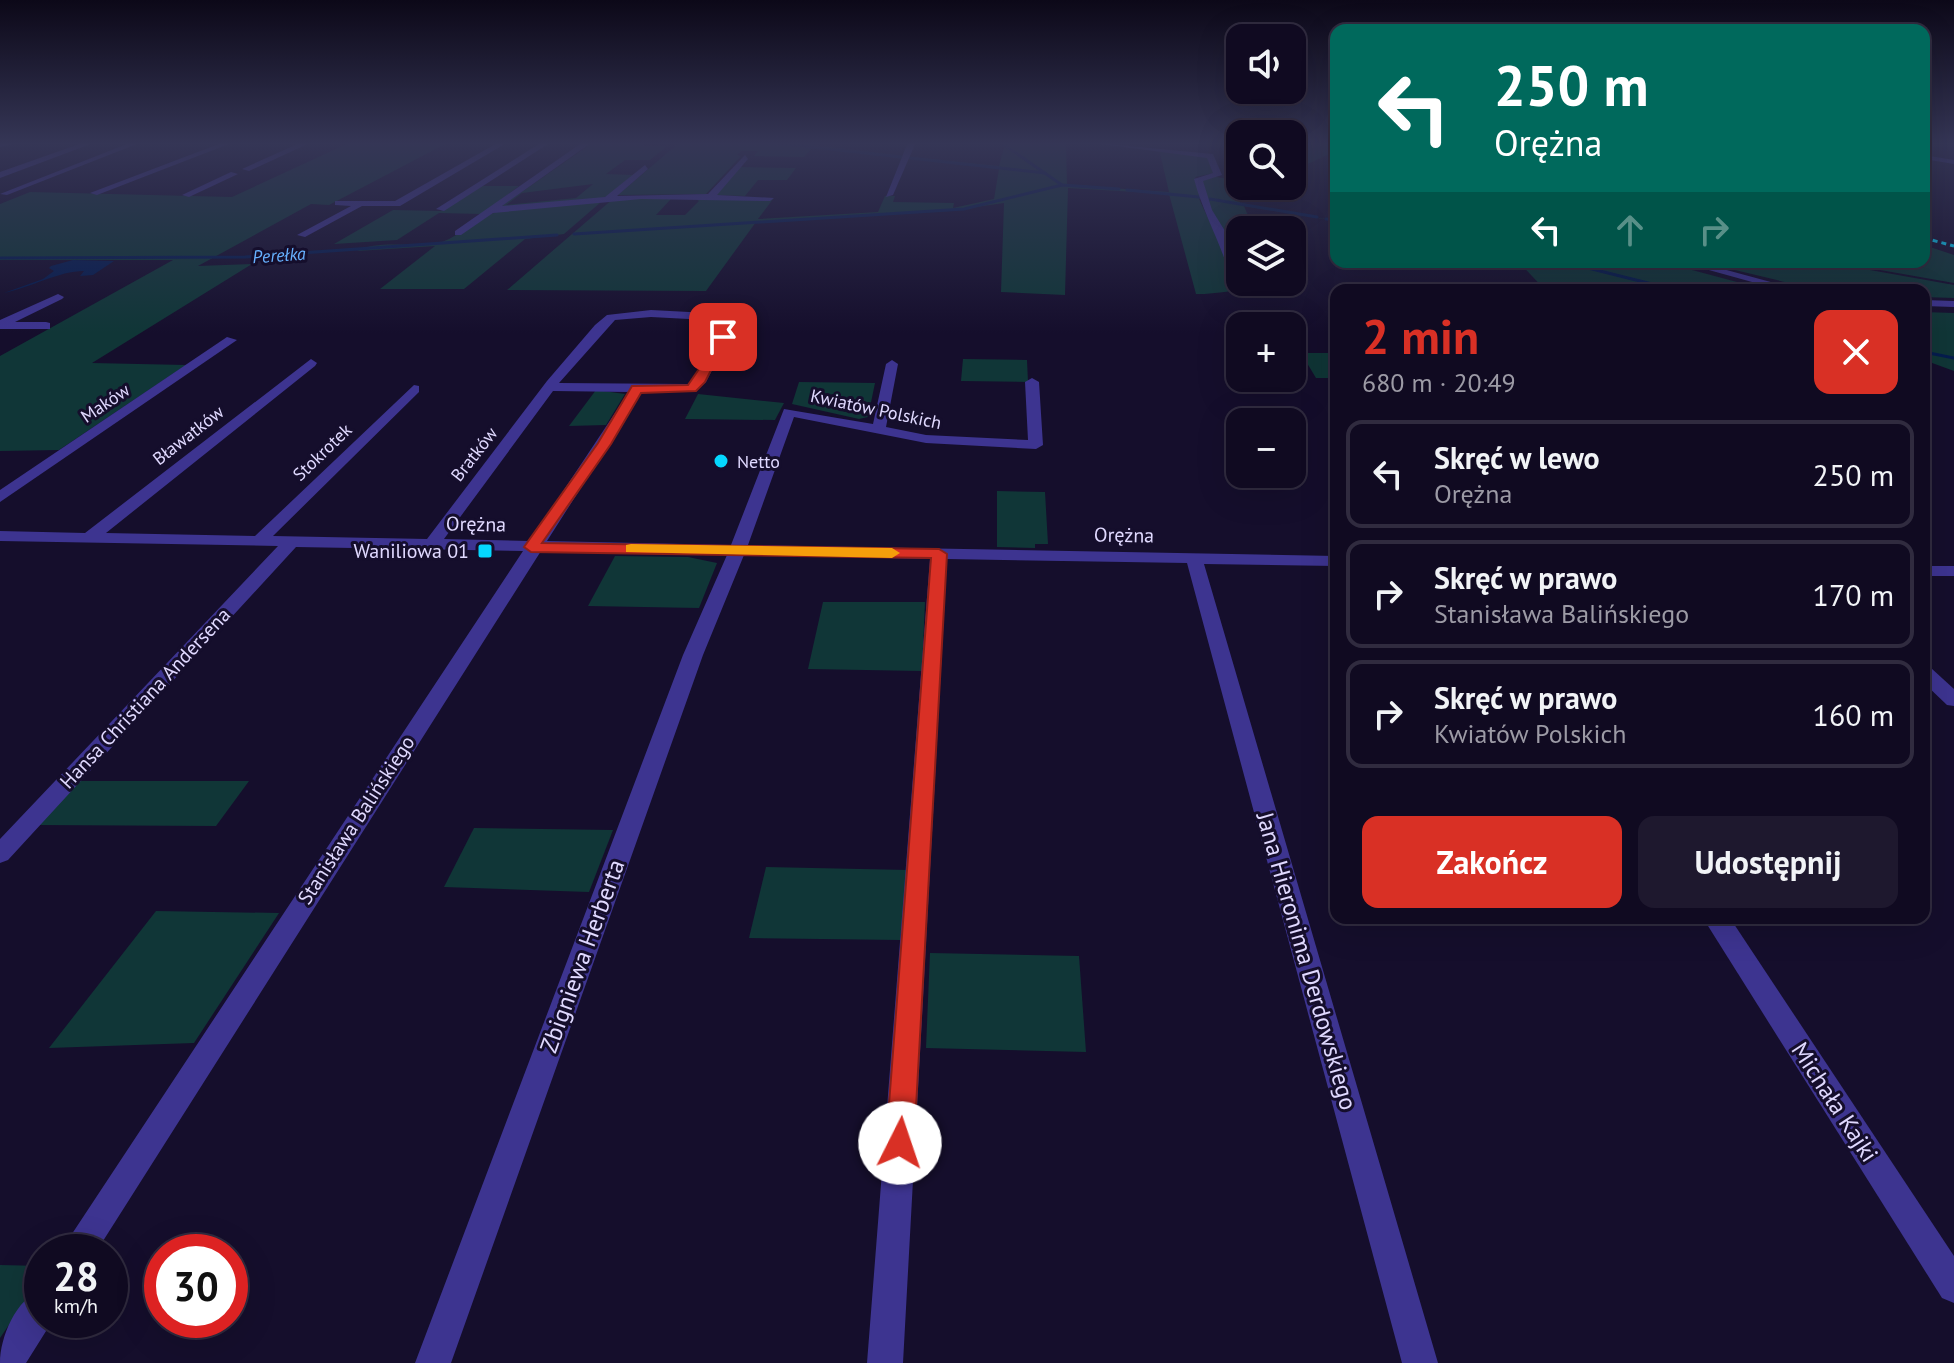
<!DOCTYPE html>
<html lang="pl">
<head>
<meta charset="utf-8">
<style>
	body { margin:0; font-family:"PT Sans",sans-serif; background:#1e182e; color:#f1f3f6; height:100vh; display:flex; flex-direction:column; font-size:30px; white-space:nowrap }
	* { box-sizing:border-box; margin:0 }
	p { font-size:26px; color:#9c9aa5 }
	.icon { flex:none; width:44px; height:44px; fill:none; stroke:currentColor; stroke-width:2; stroke-linecap:round; stroke-linejoin:round }
	.map { position:relative; flex:1; overflow:hidden }
	.sheet { position:absolute; left:1330px; top:284px; width:600px; height:640px; display:flex; flex-direction:column; background:#100a21; border-radius:16px; box-shadow:0 8px 32px #0002,0 0 0 2px #302b3f }
	.sheet>* { flex:none }
	.top-card { position:absolute; left:1330px; top:24px; width:600px; height:244px; border-radius:16px; box-shadow:0 8px 32px #0002,0 0 0 2px #302b3f; background:#00695c; color:#fff; overflow:hidden }
	.fabs { position:absolute; left:1226px; top:24px; display:grid; gap:16px }
	.fabs a { display:grid; place-items:center; width:80px; height:80px; border-radius:16px; background:#100a21; box-shadow:0 8px 32px #0002,0 0 0 2px #302b3f; font-size:40px }
	.speed { position:absolute; left:24px; top:1234px; display:flex; gap:16px; font-size:40px; font-weight:700; text-align:center }
	.speed>* { display:grid; place-content:center; width:104px; height:104px; border-radius:50%; background:#100a21; box-shadow:0 8px 32px #0002,0 0 0 2px #302b3f; line-height:1 }
	.speed small { font-size:20px; font-weight:400 }
	.speed .limit { border:12px solid #d22; background:#fff; color:#111 }
	.pin { position:absolute; display:grid; place-items:center; width:68px; height:68px; color:#fff; margin:-34px; border-radius:16px; box-shadow:0 4px 12px #0006 }
	.me { position:absolute; width:88px; margin:-44px; rotate:4deg; stroke-linejoin:round; filter:drop-shadow(0 0 6px #0008) }
	.turn { display:flex; align-items:center; gap:28px; height:168px; padding:0 32px; font-size:36px }
	.turn .icon { width:104px; height:104px; stroke-width:2.5 }
	.turn b { display:block; font-size:56px; line-height:68px }
	.lanes { display:flex; align-items:center; height:76px; padding:0 32px; background:#0003; justify-content:center; gap:40px; direction:ltr }
	.lanes .off { opacity:.35 }
	.round { display:grid; place-items:center; flex:none; width:84px; height:84px; border-radius:16px; background:#1e182e }
	.summary { display:flex; align-items:center; justify-content:space-between; height:136px; padding:0 32px }
	h1 { font-size:48px; font-weight:600; line-height:60px; color:#d93025 }
	.button { display:flex; gap:16px; margin-top:auto; padding:16px 32px }
	.button a { flex:1; height:92px; border-radius:16px; background:#d93025; color:#fff; font-size:32px; font-weight:600; line-height:92px; text-align:center }
	.button a+a { background:#1e182e; color:#f1f3f6 }
	ul { padding:0; list-style:none }
	li { display:flex; align-items:center; gap:24px; height:108px; margin:0 16px 12px; padding:0 16px; border:4px solid #302b3f; border-radius:16px }
	li div { flex:1 }
	li b { display:block; font-size:30px }
	li em { font-style:normal }
	.map>svg:first-child { display:block }
</style>
</head>
<body>
<div class="map">
<svg width="1954" height="1363" viewBox="0 0 1954 1363">
	<rect width="100%" height="100%" fill="#150e2c"/>
	<g fill="#103637" fill-rule="evenodd">
		<polygon points="351,142 449,142 329,205 311,204 198,266 252,264 92,363 186,365 59,450 0,451 0,356 173,260 0,260 0,204 30,192 232,197"/>
		<path d="M594 142H647L643 146H667L650 160H625L606 174 633 175 610 195 602 198 500 207ZM593 184 576 198 506 205 522 193Z"/>
		<polygon points="680,142 816,142 814,145 903,156 812,148 804,157 754,156 758,151 741,151 737,155 741,156 706,194 618,195"/>
		<path d="M1002 142H1066L1067 185 1169 192 1159 149 1207 155 1214 173 1195 177 1203 196 1199 199 1229 263 1236 264 1240 282H1278L1284 292C1254 284 1227 294 1196 294L1169 194 1068 188 1065 295 1001 292 1004 203 948 211 756 222 706 291 507 290 614 198 671 199 656 215H685L699 201 696 199H773L758 219 878 212 885 196H895L893 202 954 203 953 208 994 199 999 169 910 157 999 166 1005 144Z"/>
		<polygon points="1301,142 1333,142 1336,151 1292,171 1292,144"/>
		<polygon points="740,167 796,168 787,180 758,180 745,196 716,195"/>
		<polygon points="1210,176 1229,179 1240,203 1336,221 1244,206 1254,230 1225,233 1207,204 1202,177"/>
		<polygon points="481,186 519,186 482,214 439,213 397,240 334,244 393,210 441,211"/>
		<path d="M601 202 564 234 525 239 464 289H380L435 246 357 251C382 238 418 250 442 242 461 235 480 217 496 212 524 203 570 204 601 202Z"/>
		<polygon points="1924,245 1954,255 1954,283 1835,262 1924,262"/>
		<polygon points="1519,262 1662,262 1767,290 1545,290"/>
		<polygon points="1760,262 1825,262 1954,285 1954,298 1924,297 1924,290 1818,290 1714,265"/>
		<polygon points="1924,312 1954,313 1954,371 1924,360"/>
		<polygon points="1301,353 1336,353 1336,378 1316,378"/>
		<polygon points="963,359 1027,360 1028,382 961,381"/>
		<polygon points="799,382 875,383 868,417 859,419 792,404"/>
		<polygon points="596,390 625,394 606,425 569,426"/>
		<polygon points="698,394 784,403 775,420 685,419"/>
		<polygon points="997,491 1045,492 1048,544 1035,544 1035,548 997,547"/>
		<polygon points="615,556 688,557 717,563 699,608 588,606"/>
		<polygon points="823,602 925,602 922,671 808,669"/>
		<polygon points="79,781 249,781 216,826 36,825"/>
		<polygon points="474,828 613,830 589,892 444,887"/>
		<polygon points="766,867 908,870 900,940 749,938"/>
		<polygon points="156,911 279,913 194,1043 49,1048"/>
		<polygon points="930,953 1079,956 1086,1052 926,1048"/>
		<polygon points="0,1265 42,1266 42,1276 0,1338"/>
	</g>
	<path fill="#051c4e" d="M73 260 114 261 93 275 80 276 84 271C59 271 32 287 4 293L43 279 54 271 49 268 51 266Z"/>
	<g fill="none" stroke-linecap="round" stroke-linejoin="round">
		<g stroke="#051c4e" stroke-width="3">
			<polyline points="768,142 901,157"/>
			<polyline points="1000,142 1062,185"/>
			<polyline points="910,158 1045,173"/>
			<polyline points="1127,190 1199,197"/>
			<polyline points="1210,199 1317,217"/>
			<polyline points="1326,219 1336,220"/>
			<polyline points="574,234 964,209 1062,185 1119,189"/>
			<polyline points="0,258 245,257 557,235"/>
			<polyline points="1564,262 1676,290"/>
			<polyline points="1924,352 1954,358"/>
		</g>
		<g fill="#3d3490" fill-rule="evenodd">
			<polygon points="14,142 13,144 0,147 0,143"/>
			<polygon points="85,142 96,142 0,178 0,172"/>
			<polygon points="132,142 142,142 7,195 0,194"/>
			<polygon points="224,142 234,142 97,195 90,193"/>
			<polygon points="302,142 312,142 249,171 242,169"/>
			<polygon points="499,142 508,142 400,206 362,206 305,237 297,235 351,206 335,205 335,201 395,201"/>
			<polygon points="542,142 551,142 444,211 436,209"/>
			<polygon points="583,142 592,142 502,206 605,197 645,165 648,169 617,196 708,194 745,155 748,159 717,195 774,198 770,201 641,199 493,213 461,235 455,235 455,231"/>
			<polygon points="908,142 916,142 893,195 886,197"/>
			<path d="M1086 142 1213 154 1222 175 1203 181 1212 210 1225 231 1235 265 1226 263C1216 234 1202 209 1194 179L1213 173 1207 158Z"/>
			<polygon points="1924,155 1954,160 1954,164 1924,159"/>
			<polygon points="231,172 238,174 189,197 182,195"/>
			<polygon points="1680,262 1697,262 1800,290 1781,290"/>
			<polygon points="58,294 64,297 62,299 15,322 46,322 50,323 50,329 0,329 0,320"/>
			<polygon points="1924,300 1954,301 1954,307 1924,306"/>
			<path d="M651 310 727 314 738 320 706 382 696 391 642 392 547 541 731 545 784 409 873 424 886 364 892 360 898 364 886 427 926 435 1028 440 1025 382 1032 378 1039 382 1043 445 1036 449 926 443 794 417 748 545 1336 556V566L1204 564 1438 1363H1402L1187 563 947 559 903 1363H867L930 559 744 555 703 655 451 1363H415L683 655 727 555 541 551 96 1252H60L523 551 296 547 8 860 0 863V839L278 546 0 541V531L85 533 311 359 317 363 315 366 106 533 255 536 414 385 419 386V392L273 536 427 539 547 381 595 325 607 315ZM651 317 726 321 694 380 688 384 559 383 615 320ZM553 391 629 392 530 541 444 539Z"/>
			<polygon points="227,337 237,340 0,502 0,490"/>
			<rect x="1924" y="566" width="30" height="10"/>
			<polygon points="1924,666 1931,668 1954,689 1954,706 1947,705 1924,683"/>
			<polygon points="1703,918 1730,918 1954,1256 1954,1303 1942,1298"/>
			<path d="M42 1289V1320H53L26 1363H0C0 1337 16 1299 42 1289Z"/>
		</g>
		<polyline stroke="#05d8ff" stroke-width="3" stroke-dasharray="5 4" stroke-linecap="butt" points="1924,238 1954,246"/>
	</g>
	<linearGradient id="sky" x2="0" y2="1"><stop stop-color="#0c0818"/><stop offset="0.43" stop-color="#353656"/><stop offset="1" stop-color="#353656" stop-opacity="0"/></linearGradient>
	<rect width="1954" height="333" fill="url(#sky)"/>
	<polygon fill="#d93025" stroke="#8d1f18" stroke-width="2" points="723,334 728,337 705,382 696,391 641,393 611,444 542,543 939,549 947,554 914,1143 909,1152 900,1156 890,1152 886,1143 931,558 531,552 524,547 598,443 632,386 688,385"/>
	<polygon fill="#f59e0b" points="631,544 892,548 900,553 892,558 626,552 626,545"/>
	<g fill="#05d8ff" stroke="#150e2c" stroke-width="3">
		<circle cx="721" cy="461" r="8"/>
		<rect x="477" y="543" width="16" height="16" rx="4"/>
	</g>
	<g text-anchor="middle" dominant-baseline="central" stroke-width="6" stroke-linejoin="round" paint-order="stroke">
		<g font-size="18" font-style="italic" fill="#67b1ff" stroke="#150e2c">
			<text transform="translate(279 255) rotate(-4)">Perełka</text>
		</g>
		<g font-size="18" fill="#e0d9ff" stroke="#150e2c">
			<text transform="translate(105 403) rotate(-34)">Maków</text>
			<text transform="translate(876 409) rotate(12)">Kwiatów Polskich</text>
			<text transform="translate(188 435) rotate(-38)">Bławatków</text>
			<text transform="translate(322 452) rotate(-44)">Stokrotek</text>
			<text transform="translate(474 454) rotate(-52)">Bratków</text>
		</g>
		<g font-size="18" fill="#e0d9ff" stroke="#150e2c" text-anchor="start">
			<text x="737" y="461">Netto</text>
		</g>
		<g font-size="20" fill="#e0d9ff" stroke="#150e2c">
			<text transform="translate(476 524) rotate(1)">Orężna</text>
			<text transform="translate(1124 535) rotate(1)">Orężna</text>
			<text transform="translate(145 698) rotate(-47)">Hansa Christiana Andersena</text>
			<text transform="translate(356 820) rotate(-57)">Stanisława Balińskiego</text>
		</g>
		<g font-size="20" fill="#e0d9ff" stroke="#150e2c" text-anchor="end">
			<text x="469" y="551">Waniliowa 01</text>
		</g>
		<g font-size="24" fill="#e0d9ff" stroke="#150e2c">
			<text transform="translate(582 956) rotate(-70)">Zbigniewa Herberta</text>
			<text transform="translate(1307 961) rotate(74)">Jana Hieronima Derdowskiego</text>
			<text transform="translate(1835 1102) rotate(57)">Michała Kajki</text>
		</g>
	</g>
</svg>
<div class="fabs">
<a><svg class="icon" aria-label="sound" viewBox="0 0 24 24"><path d="M4 9h4l5-4v14l-5-4H4zM17 9q2 3 0 6"/></svg></a>
<a><svg class="icon" aria-label="search" viewBox="0 0 24 24"><circle cx="10" cy="10" r="6"/><path d="M15 15l6 6"/></svg></a>
<a><svg class="icon" aria-label="layers" viewBox="0 0 24 24"><path d="M12 4l9 5-9 5-9-5zM3 14l9 5 9-5"/></svg></a>
<a>+</a>
<a>−</a>
</div>
<div class="speed"><div>28<small>km/h</small></div><div class="limit">30</div></div>
<div class="pin" style="left:723px;top:337px;background:#d93025"><svg class="icon" aria-label="arrive" viewBox="0 0 24 24"><path d="M6 21V4h12l-3 4 3 4H6"/></svg></div>
<svg class="me" style="left:900px;top:1143px" viewBox="-20 -20 40 40"><circle r="19" fill="#fff"/><path d="M0-13L10 11 0 6-10 11z" fill="#d93025"/></svg>
<div class="top-card">
<div class="turn"><svg class="icon" aria-label="left" viewBox="0 0 24 24"><path d="M17 20v-9H6M10 6l-5 5 5 5"/></svg><div><b>250 m</b>Orężna</div></div>
<div class="lanes"><svg class="icon" aria-label="left" viewBox="0 0 24 24"><path d="M17 20v-9H6M10 6l-5 5 5 5"/></svg><svg class="icon off" aria-label="ahead" viewBox="0 0 24 24"><path d="M12 20V5M6 11l6-6 6 6"/></svg><svg class="icon off" aria-label="right" viewBox="0 0 24 24"><path d="M7 20v-9h11M14 6l5 5-5 5"/></svg></div>
</div>
<section class="sheet">
<div class="summary"><div><h1>2 min</h1><p>680 m · 20:49</p></div><a class="round" style="background:#d93025;color:#fff"><svg class="icon" aria-label="close" viewBox="0 0 24 24"><path d="M6 6l12 12M18 6L6 18"/></svg></a></div>
<ul>
<li><svg class="icon" aria-label="left" viewBox="0 0 24 24"><path d="M17 20v-9H6M10 6l-5 5 5 5"/></svg><div><b>Skręć w lewo</b><p>Orężna</p></div><em>250 m</em></li>
<li><svg class="icon" aria-label="right" viewBox="0 0 24 24"><path d="M7 20v-9h11M14 6l5 5-5 5"/></svg><div><b>Skręć w prawo</b><p>Stanisława Balińskiego</p></div><em>170 m</em></li>
<li><svg class="icon" aria-label="right" viewBox="0 0 24 24"><path d="M7 20v-9h11M14 6l5 5-5 5"/></svg><div><b>Skręć w prawo</b><p>Kwiatów Polskich</p></div><em>160 m</em></li>
</ul>
<div class="button"><a>Zakończ</a><a>Udostępnij</a></div>
</section>
</div>
</body>
</html>
